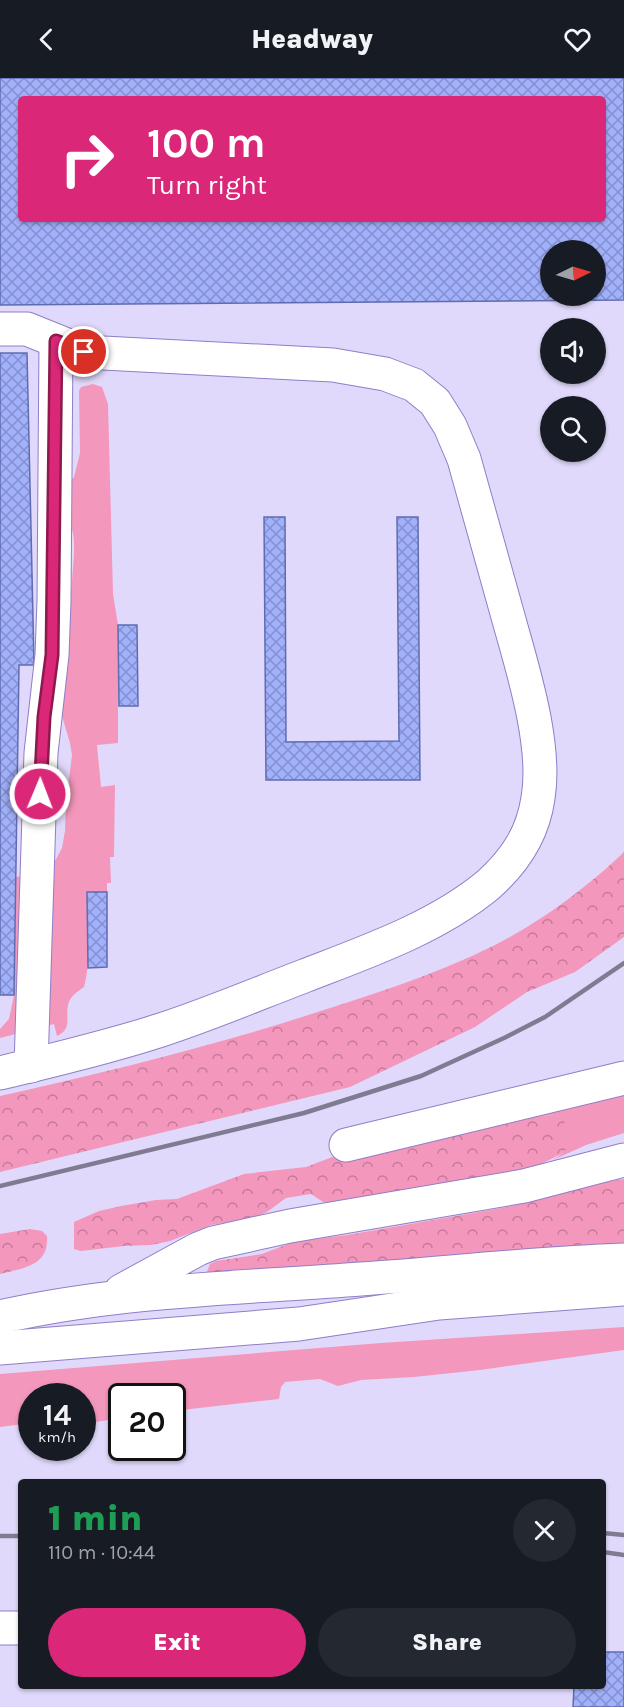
<!DOCTYPE html>
<html lang="en">
<head>
<meta charset="utf-8">
<style>
	body { margin:0; font-family:Karla,sans-serif; background:#242831; color:#f1f3f6; height:100vh; display:flex; flex-direction:column; font-size:22px; white-space:nowrap }
	* { box-sizing:border-box; margin:0 }
	p { font-size:20px; color:#9ea1a6 }
	.icon { flex:none; width:33px; height:33px; fill:none; stroke:currentColor; stroke-width:2; stroke-linecap:round; stroke-linejoin:round }
	.map { position:relative; flex:1; overflow:hidden }
	.sheet { position:absolute; left:18px; top:1401px; width:588px; height:210px; display:flex; flex-direction:column; background:#171b24; border-radius:6px; box-shadow:0 2px 4px #0004 }
	.sheet>* { flex:none }
	.guide { position:absolute; left:18px; top:18px; width:588px; height:126px; border-radius:6px; box-shadow:0 2px 4px #0004; background:#db2777; color:#fff; overflow:hidden }
	.needle { width:39px; rotate:85deg }
	.fabs { position:absolute; left:540px; top:162px; display:grid; gap:12px }
	.fabs a { display:grid; place-items:center; width:66px; height:66px; border-radius:50%; background:#171b24; box-shadow:0 2px 4px #0004; font-size:30px }
	.speed { position:absolute; left:18px; top:1305px; display:flex; gap:12px; font-size:30px; font-weight:700; text-align:center }
	.speed>* { display:grid; place-content:center; width:78px; height:78px; border-radius:50%; background:#171b24; box-shadow:0 2px 4px #0004; line-height:1 }
	.speed small { font-size:15px; font-weight:400 }
	.speed .limit { border:3px solid #111; border-radius:9px; background:#fff; color:#111 }
	.pin { position:absolute; display:grid; place-items:center; width:51px; height:51px; color:#fff; margin:-26px; border:3px solid #fff; border-radius:50%; box-shadow:0 2px 6px #0007 }
	.me { position:absolute; width:66px; margin:-33px; rotate:1deg; stroke-linejoin:round; filter:drop-shadow(0 0 4px #0008) }
	.turn { display:flex; align-items:center; gap:21px; height:126px; padding:0 30px; font-size:27px }
	.turn .icon { width:78px; height:78px; stroke-width:2.5 }
	.turn b { display:block; font-size:42px; line-height:51px }
	.round { display:grid; place-items:center; flex:none; width:63px; height:63px; border-radius:32px; background:#242831 }
	.headline { display:flex; align-items:center; justify-content:space-between; height:102px; padding:0 30px }
	h1 { font-size:36px; font-weight:800; line-height:45px; color:#1e9e55 }
	.button { display:flex; gap:12px; margin-top:auto; padding:12px 30px }
	.button a { flex:1; height:69px; border-radius:36px; background:#db2777; color:#fff; font-size:24px; font-weight:800; line-height:69px; text-align:center }
	.button a+a { background:#242831; color:#f1f3f6 }
	header { display:flex; justify-content:space-between; align-items:center; height:78px; padding:0 30px; background:#171b24; font-size:27px; font-weight:800 }
	.map>svg:first-child { display:block }
</style>
</head>
<body>
<header><svg class="icon" aria-label="back" viewBox="0 0 24 24"><path d="M15 5l-7 7 7 7"/></svg>Headway<svg class="icon" aria-label="heart" viewBox="0 0 24 24"><path d="M12 20l-8-8c-3-5 5-10 8-4 3-6 11-1 8 4z"/></svg></header>
<div class="map">
<svg width="624" height="1629" viewBox="0 0 624 1629">
	<defs>
		<pattern id="forest-crowns" width="20" height="18" patternUnits="userSpaceOnUse" patternTransform="scale(1.5)"><rect width="20" height="18" fill="#f497bc"/><path d="M2 6a3 3 0 1 1 6 0M12 15a3 3 0 1 1 6 0" fill="none" stroke="#c57a9a"/></pattern>
		<pattern id="building-cross-hatch" width="8" height="8" patternUnits="userSpaceOnUse" patternTransform="scale(1.5)"><rect width="8" height="8" fill="#a2b1fc"/><path d="M0 0l8 8M0 8l8-8" fill="none" stroke="#848fcd"/></pattern>
	</defs>
	<rect width="100%" height="100%" fill="#e6e3f3"/>
	<path fill="#e0d9fb" fill-rule="evenodd" d="M0 0H624V1629H0ZM21 21H603V141H21ZM550 172H596V218H550ZM550 250H596V296H550ZM550 328H596V374H550ZM32 1318H82V1370H32ZM122 1318H172V1370H122ZM21 1404H603V1608H21Z"/>
	<g fill="#f497bc">
		<path d="M93 306 102 309 108 326 113 516 118 547V665L97 667 101 709 115 707 114 779H110L111 805H107V814L87 815C87 845 92 879 84 909 77 914 70 918 68 927 65 940 73 950 57 958L54 946 0 960V951L9 941 14 917 16 799 32 796 54 785 62 770 65 753 66 725 72 677 70 665 62 638 74 476C74 465 75 453 68 444L69 405 74 399 80 375 79 313 81 309Z"/>
		<polygon points="624,1010 624,1055 586,1067 553,1082 563,1075 563,1042 557,1037 536,1038"/>
		<polygon points="624,1249 624,1272 480,1292 414,1299 361,1302 338,1308 320,1301 285,1304 281,1309 279,1321 173,1333 172,1318 122,1318 121,1340 83,1346 82,1318 32,1318 31,1345 0,1349 0,1296 381,1265"/>
	</g>
	<g fill="url(#forest-crowns)">
		<path d="M624 774V859L575 894 527 914 475 949 350 1009 0 1094V1018C101 995 201 971 299 940 365 919 433 898 495 867 539 845 589 808 624 774Z"/>
		<polygon points="557,1037 564,1042 569,1067 563,1075 531,1091 336,1127 323,1124 311,1116 286,1120 267,1134 253,1140 211,1147 170,1163 151,1167 124,1168 81,1173 74,1171 74,1144 99,1133 121,1128 156,1122 177,1121 244,1096 306,1089 335,1078 536,1038"/>
		<polygon points="624,1101 624,1168 204,1201 210,1186 216,1183 262,1176 293,1164 347,1157 507,1129 589,1106"/>
		<path d="M30 1151 42 1153 47 1158C49 1188 24 1190 0 1196V1156Z"/>
	</g>
	<g fill="url(#building-cross-hatch)" stroke="#5f6cb1" stroke-width="1.5" fill-rule="evenodd">
		<path d="M0 0H624V222L0 227ZM21 21H603V141H21ZM550 172H596V218H550Z"/>
		<polygon points="0,275 27,275 32,495 34,587 19,587 14,917 0,917"/>
		<polygon points="264,439 285,439 286,664 399,663 397,439 418,439 420,702 266,702"/>
		<polygon points="118,547 137,547 138,628 119,628"/>
		<polygon points="87,814 107,814 107,889 88,890"/>
		<polygon points="603,1574 624,1574 624,1629 573,1629 574,1608 603,1608"/>
	</g>
	<g fill="none" stroke-linecap="round" stroke-linejoin="round">
		<g stroke="#907ec7" stroke-width="35">
			<g id="minor">
				<path d="M0 251H27L84 274 333 287 385 296 414 307 435 324 450 348 464 381C479 434 494 488 509 542 523 592 547 668 538 720 533 756 515 783 488 807 436 850 366 874 304 898 257 916 210 936 161 952 108 969 54 982 0 995"/>
				<polyline points="31,988 41,675 52,577 54,523 56,263"/>
				<polyline points="346,1067 624,1000"/>
				<polyline points="121,1213 198,1171 213,1165 290,1148 524,1108 624,1082"/>
				<path d="M0 1239C119 1212 240 1210 361 1201 449 1195 536 1185 624 1182"/>
				<polyline points="0,1270 299,1246 439,1225 624,1211"/>
				<polyline points="0,1550 21,1550"/>
			</g>
		</g>
		<use href="#minor" stroke="#fff" stroke-width="33"/>
		<g stroke="#817b92" stroke-width="4.5">
			<polyline points="0,1108 304,1035 421,998 504,960 545,939 624,885"/>
			<polyline points="603,1455 624,1457"/>
			<polyline points="0,1458 21,1458"/>
			<polyline points="603,1474 624,1477"/>
		</g>
	</g>
	<g fill="none" stroke-linecap="round" stroke-linejoin="round">
		<g stroke="#8e194d" stroke-width="15">
			<polyline id="route" points="40,716 44,639 52,577 56,263 84,274"/>
		</g>
		<use href="#route" stroke="#db2777" stroke-width="10"/>
	</g>
</svg>
<div class="fabs">
<a><svg class="needle" viewBox="-14 -14 28 28"><path d="M0-13l5 13h-10z" fill="#e53935"/><path d="M0 13l5-13h-10z" fill="#9ea1a6"/></svg></a>
<a><svg class="icon" aria-label="sound" viewBox="0 0 24 24"><path d="M4 9h4l5-4v14l-5-4H4zM17 9q2 3 0 6"/></svg></a>
<a><svg class="icon" aria-label="search" viewBox="0 0 24 24"><circle cx="10" cy="10" r="6"/><path d="M15 15l6 6"/></svg></a>
</div>
<div class="speed"><div>14<small>km/h</small></div><div class="limit">20</div></div>
<div class="pin" style="left:84px;top:274px;background:#d93025"><svg class="icon" aria-label="arrive" viewBox="0 0 24 24"><path d="M6 21V4h12l-3 4 3 4H6"/></svg></div>
<svg class="me" style="left:40px;top:716px" viewBox="-20 -20 40 40"><circle r="17" fill="#db2777" stroke="#fff" stroke-width="3"/><path d="M0-11L8 9 0 5-8 9z" fill="#fff"/></svg>
<div class="guide">
<div class="turn"><svg class="icon" aria-label="right" viewBox="0 0 24 24"><path d="M7 20v-9h11M14 6l5 5-5 5"/></svg><div><b>100 m</b>Turn right</div></div>
</div>
<section class="sheet">
<div class="headline"><div><h1>1 min</h1><p>110 m · 10:44</p></div><a class="round"><svg class="icon" aria-label="close" viewBox="0 0 24 24"><path d="M6 6l12 12M18 6L6 18"/></svg></a></div>
<div class="button"><a>Exit</a><a>Share</a></div>
</section>
</div>
</body>
</html>
